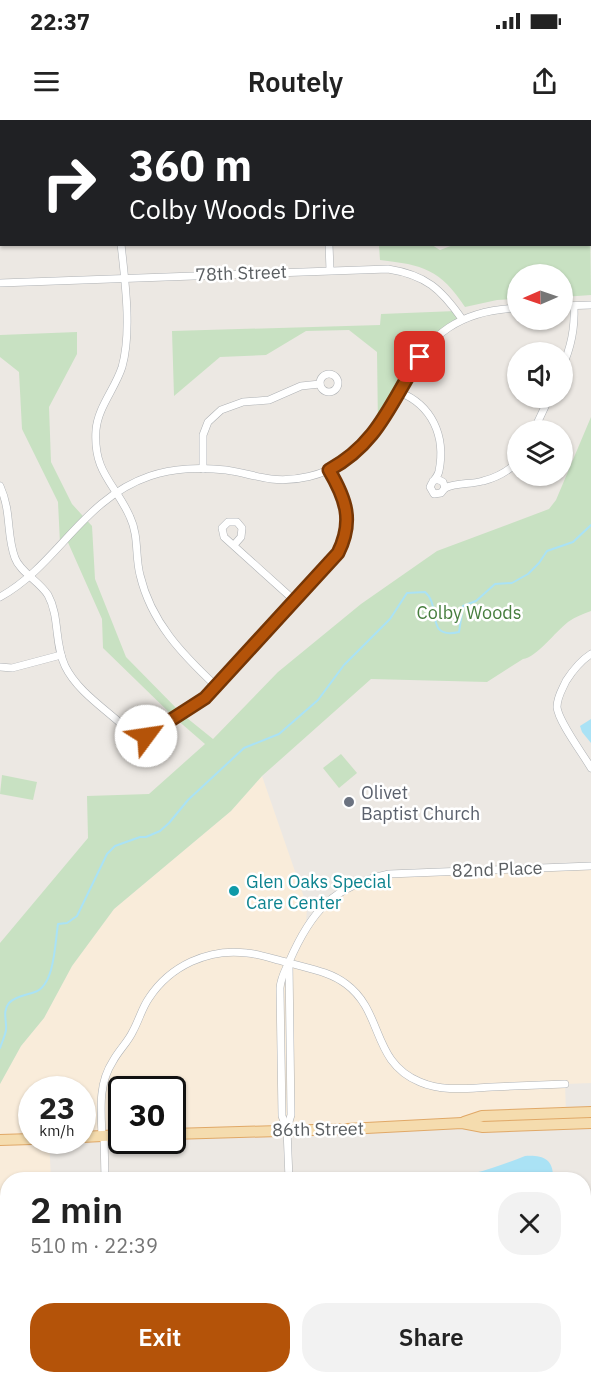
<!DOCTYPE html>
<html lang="en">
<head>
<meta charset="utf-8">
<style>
	body { margin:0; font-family:"IBM Plex Sans",sans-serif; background:#f2f2f2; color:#222; height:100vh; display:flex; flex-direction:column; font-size:22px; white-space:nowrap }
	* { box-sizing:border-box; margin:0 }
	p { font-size:20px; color:#767676 }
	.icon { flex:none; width:33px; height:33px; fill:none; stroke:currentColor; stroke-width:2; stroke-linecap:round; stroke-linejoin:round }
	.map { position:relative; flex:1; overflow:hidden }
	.details { position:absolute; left:0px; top:1052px; width:591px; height:212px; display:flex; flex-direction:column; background:#fff; border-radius:24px 24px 0 0; box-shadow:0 2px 4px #0004 }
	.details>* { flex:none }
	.banner { position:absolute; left:0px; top:0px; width:591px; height:126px; box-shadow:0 2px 4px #0004; background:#202124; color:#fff; overflow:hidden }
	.needle { width:39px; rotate:268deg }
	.controls { position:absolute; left:507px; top:144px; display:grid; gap:12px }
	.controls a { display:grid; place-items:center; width:66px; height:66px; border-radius:50%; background:#fff; box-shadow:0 2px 4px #0004; font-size:30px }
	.speed { position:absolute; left:18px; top:956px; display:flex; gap:12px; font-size:30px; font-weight:700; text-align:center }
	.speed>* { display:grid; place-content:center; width:78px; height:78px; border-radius:50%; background:#fff; box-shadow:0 2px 4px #0004; line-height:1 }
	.speed small { font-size:15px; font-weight:400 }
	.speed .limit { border:3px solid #111; border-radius:9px; background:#fff; color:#111 }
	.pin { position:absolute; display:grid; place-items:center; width:51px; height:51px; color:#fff; margin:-26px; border-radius:12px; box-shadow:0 3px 9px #0006 }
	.me { position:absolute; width:66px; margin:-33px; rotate:59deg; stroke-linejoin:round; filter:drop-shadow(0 0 4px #0008) }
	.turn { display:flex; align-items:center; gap:21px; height:126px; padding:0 30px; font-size:27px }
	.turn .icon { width:78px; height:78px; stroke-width:2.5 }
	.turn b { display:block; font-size:42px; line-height:51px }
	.round { display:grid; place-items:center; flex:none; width:63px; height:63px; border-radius:24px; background:#f2f2f2 }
	.overview { display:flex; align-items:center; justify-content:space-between; height:102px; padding:0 30px }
	h1 { font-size:36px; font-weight:600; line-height:45px }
	.primary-button { display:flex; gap:12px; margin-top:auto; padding:12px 30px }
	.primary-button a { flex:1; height:69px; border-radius:24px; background:#b45309; color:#fff; font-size:24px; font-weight:600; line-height:69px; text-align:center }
	.primary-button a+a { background:#f2f2f2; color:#222 }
	.status { display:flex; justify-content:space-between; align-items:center; height:42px; padding:0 30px; background:#fff; direction:ltr }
	.status svg { height:16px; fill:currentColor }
	header { display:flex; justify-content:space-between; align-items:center; height:78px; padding:0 30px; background:#fff; font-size:27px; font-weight:600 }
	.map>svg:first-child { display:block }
</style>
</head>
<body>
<div class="status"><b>22:37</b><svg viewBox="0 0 49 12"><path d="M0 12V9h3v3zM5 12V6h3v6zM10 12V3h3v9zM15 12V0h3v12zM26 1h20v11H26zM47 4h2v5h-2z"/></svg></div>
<header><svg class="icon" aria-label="menu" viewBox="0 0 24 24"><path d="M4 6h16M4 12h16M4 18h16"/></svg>Routely<svg class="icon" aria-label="share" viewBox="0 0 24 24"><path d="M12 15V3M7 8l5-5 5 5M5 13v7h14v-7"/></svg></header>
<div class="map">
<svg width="591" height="1262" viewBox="0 0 591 1262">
	<rect width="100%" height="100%" fill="#ece8e3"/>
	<polygon fill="#f9ecda" points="262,656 307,786 306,805 324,785 374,757 591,746 591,963 565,964 566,993 462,1003 173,1014 172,969 122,969 121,1015 83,1017 82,969 32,969 32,1020 49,1020 51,1059 8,1059 8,1213 0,1213 0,964 21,926 44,898 72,846 114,789 231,691"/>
	<g fill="#c8e1c2">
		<polygon points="118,0 478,0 475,2"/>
		<path d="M590 86 591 175 563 177 562 154H518L517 179 497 180 465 187C440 149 423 145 380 140L379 125H432L440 130 456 124H590Z"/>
		<path d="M456 191 462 199C419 227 403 265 378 307L377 232 349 210 306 211 266 235 220 237 174 276 172 211 380 205 381 194Z"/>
		<path d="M77 212V234L49 287 51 342 72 384 92 406 95 459 126 537 182 594 213 619 278 552 361 484 437 431 549 389 556 380 591 297V491C583 494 575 497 568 502 556 511 536 538 523 539L487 562 371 559 262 656 231 691 114 789 72 846 44 898 21 926 0 964V823L88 718 87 676 149 674 205 624 175 598 103 528 102 499 66 418 60 423 58 382 22 309 19 252 0 237V215Z"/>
		<polygon points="341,634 357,653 339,668 323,648"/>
		<polygon points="2,655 37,662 33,680 0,674"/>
	</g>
	<g fill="#aae2f5">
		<polygon points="591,599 591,623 582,612 580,606"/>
		<path d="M525 1036C543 1035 554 1039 553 1059H436C471 1056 492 1049 525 1036Z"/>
		<polygon points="375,1055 408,1059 349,1059 356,1056"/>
	</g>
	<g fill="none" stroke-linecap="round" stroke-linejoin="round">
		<path stroke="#aae2f5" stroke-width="2" d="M0 928C2 922 5 916 6 910 7 901 2 891 9 883 15 876 27 875 35 872 55 865 55 822 58 804L67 803 77 796 107 734 115 726 140 717H146L160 711 169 703 188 680 244 628 279 614 318 580 344 545 390 499 407 473 425 472C442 486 424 520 459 512L463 486 476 481 495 464 512 463 528 454 539 443 547 431 573 422 591 405"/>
		<g stroke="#aeb1b4" stroke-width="8">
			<g id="minor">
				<polyline points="38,0 40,2"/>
				<path d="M121 124C125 161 132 212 122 247 115 269 98 287 96 310 93 353 115 363 130 397 139 416 135 436 140 455 151 502 182 534 216 566"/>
				<polyline points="329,124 330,150"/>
				<path d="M0 163 388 149C426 155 441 169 462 199"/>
				<polyline points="562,186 591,185"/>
				<path d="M562 247C572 226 575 208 574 186"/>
				<circle cx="329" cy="263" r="9"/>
				<path d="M399 272C432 285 446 316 439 351 438 357 432 361 430 367L434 374 441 373 445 368 443 362 437 359 433 361"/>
				<polyline points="534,310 549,278"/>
				<polyline points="203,349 203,315 208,302 221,290 243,282 269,280 301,266 320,264"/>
				<path d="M0 366C12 393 6 414 15 438 20 452 39 461 48 475 60 497 54 523 65 546 79 575 114 594 135 617L141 618 205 578 338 433C354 401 346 379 329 350"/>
				<path d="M445 368C458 362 469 365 483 361 496 358 508 351 518 342"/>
				<polyline points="234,425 241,417 242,408 237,402 228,402 222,408 224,417 295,481"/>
				<path d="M0 477C58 445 82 379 150 356 173 348 202 347 226 350 241 352 256 357 271 359 296 362 323 355 344 342 373 324 388 292 403 263 429 213 461 190 518 188"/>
				<path d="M591 534C580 541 573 550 566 561 562 570 557 577 557 587 558 601 583 634 591 648"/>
				<polyline points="0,547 12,548 61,535"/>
				<polyline points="287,1008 291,995 289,843"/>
				<path d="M102 1016C101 990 98 964 113 941 119 930 128 922 133 911 139 900 142 888 149 878 170 846 208 828 247 833 260 834 273 839 286 842 306 848 329 851 346 864 384 892 371 942 420 962 443 972 469 968 492 967 517 966 541 965 565 964"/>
				<polyline points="104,1016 105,1059"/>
				<path d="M289 1059 287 1009 282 996 280 868C281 857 285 851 289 842 311 791 333 766 389 754L591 746"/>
				<polyline points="110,1256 110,1262"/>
				<polyline points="301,1256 303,1262"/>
			</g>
		</g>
		<g stroke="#e0a867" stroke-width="12">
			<g id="primary">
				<polyline points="464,1002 482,996 591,992"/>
				<polyline points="172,1014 347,1009 462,1003 483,1007 591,1003"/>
				<polyline points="82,1017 122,1015"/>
				<polyline points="0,1020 32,1019"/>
			</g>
		</g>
		<use href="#minor" stroke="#fff" stroke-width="7"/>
		<use href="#primary" stroke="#f5dcae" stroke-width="10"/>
	</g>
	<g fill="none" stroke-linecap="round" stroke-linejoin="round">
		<g stroke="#753606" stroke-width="15">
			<path id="route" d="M146 616 205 578 338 433C354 401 346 379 329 350 379 323 391 281 420 237"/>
		</g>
		<use href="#route" stroke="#b45309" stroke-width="10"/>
	</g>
	<circle fill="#6b7280" stroke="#fff" stroke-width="2" cx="349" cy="682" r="6"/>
	<circle fill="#0f9aa8" stroke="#fff" stroke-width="2" cx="234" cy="771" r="6"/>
	<g text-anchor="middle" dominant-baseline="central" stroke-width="5" stroke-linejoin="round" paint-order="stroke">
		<g font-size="18" fill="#5b5f62" stroke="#fff">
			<text transform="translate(241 153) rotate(-2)">78th Street</text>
			<text transform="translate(497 749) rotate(-2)">82nd Place</text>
			<text transform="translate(318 1009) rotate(-1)">86th Street</text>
		</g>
		<g font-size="18" fill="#477e3e" stroke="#fff">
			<text x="469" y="492">Colby Woods</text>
		</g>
		<g font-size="18" fill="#5b616d" stroke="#fff" text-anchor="start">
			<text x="361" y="672">Olivet<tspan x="361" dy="21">Baptist Church</tspan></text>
		</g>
		<g font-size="18" fill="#0d838f" stroke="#fff" text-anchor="start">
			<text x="246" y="761">Glen Oaks Special<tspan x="246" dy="21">Care Center</tspan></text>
		</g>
	</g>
</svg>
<div class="controls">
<a><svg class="needle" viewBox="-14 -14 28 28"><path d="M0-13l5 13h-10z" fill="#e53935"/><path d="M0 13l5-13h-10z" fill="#767676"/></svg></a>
<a><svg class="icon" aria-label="sound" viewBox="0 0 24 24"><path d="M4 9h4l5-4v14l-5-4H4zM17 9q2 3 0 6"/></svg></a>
<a><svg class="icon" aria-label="layers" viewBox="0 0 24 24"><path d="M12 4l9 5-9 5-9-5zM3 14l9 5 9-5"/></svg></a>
</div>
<div class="speed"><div>23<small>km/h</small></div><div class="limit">30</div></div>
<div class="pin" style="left:420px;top:237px;background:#d93025"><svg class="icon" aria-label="arrive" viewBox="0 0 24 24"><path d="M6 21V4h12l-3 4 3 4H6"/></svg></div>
<svg class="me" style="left:146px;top:616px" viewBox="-20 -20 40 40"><circle r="19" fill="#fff"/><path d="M0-13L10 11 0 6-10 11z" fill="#b45309"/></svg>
<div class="banner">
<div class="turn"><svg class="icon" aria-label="right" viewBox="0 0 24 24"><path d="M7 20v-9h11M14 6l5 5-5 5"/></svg><div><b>360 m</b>Colby Woods Drive</div></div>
</div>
<section class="details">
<div class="overview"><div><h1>2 min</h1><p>510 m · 22:39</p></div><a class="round"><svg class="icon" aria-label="close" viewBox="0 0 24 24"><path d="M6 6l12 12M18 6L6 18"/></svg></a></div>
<div class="primary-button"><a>Exit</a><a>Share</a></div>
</section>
</div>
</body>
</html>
